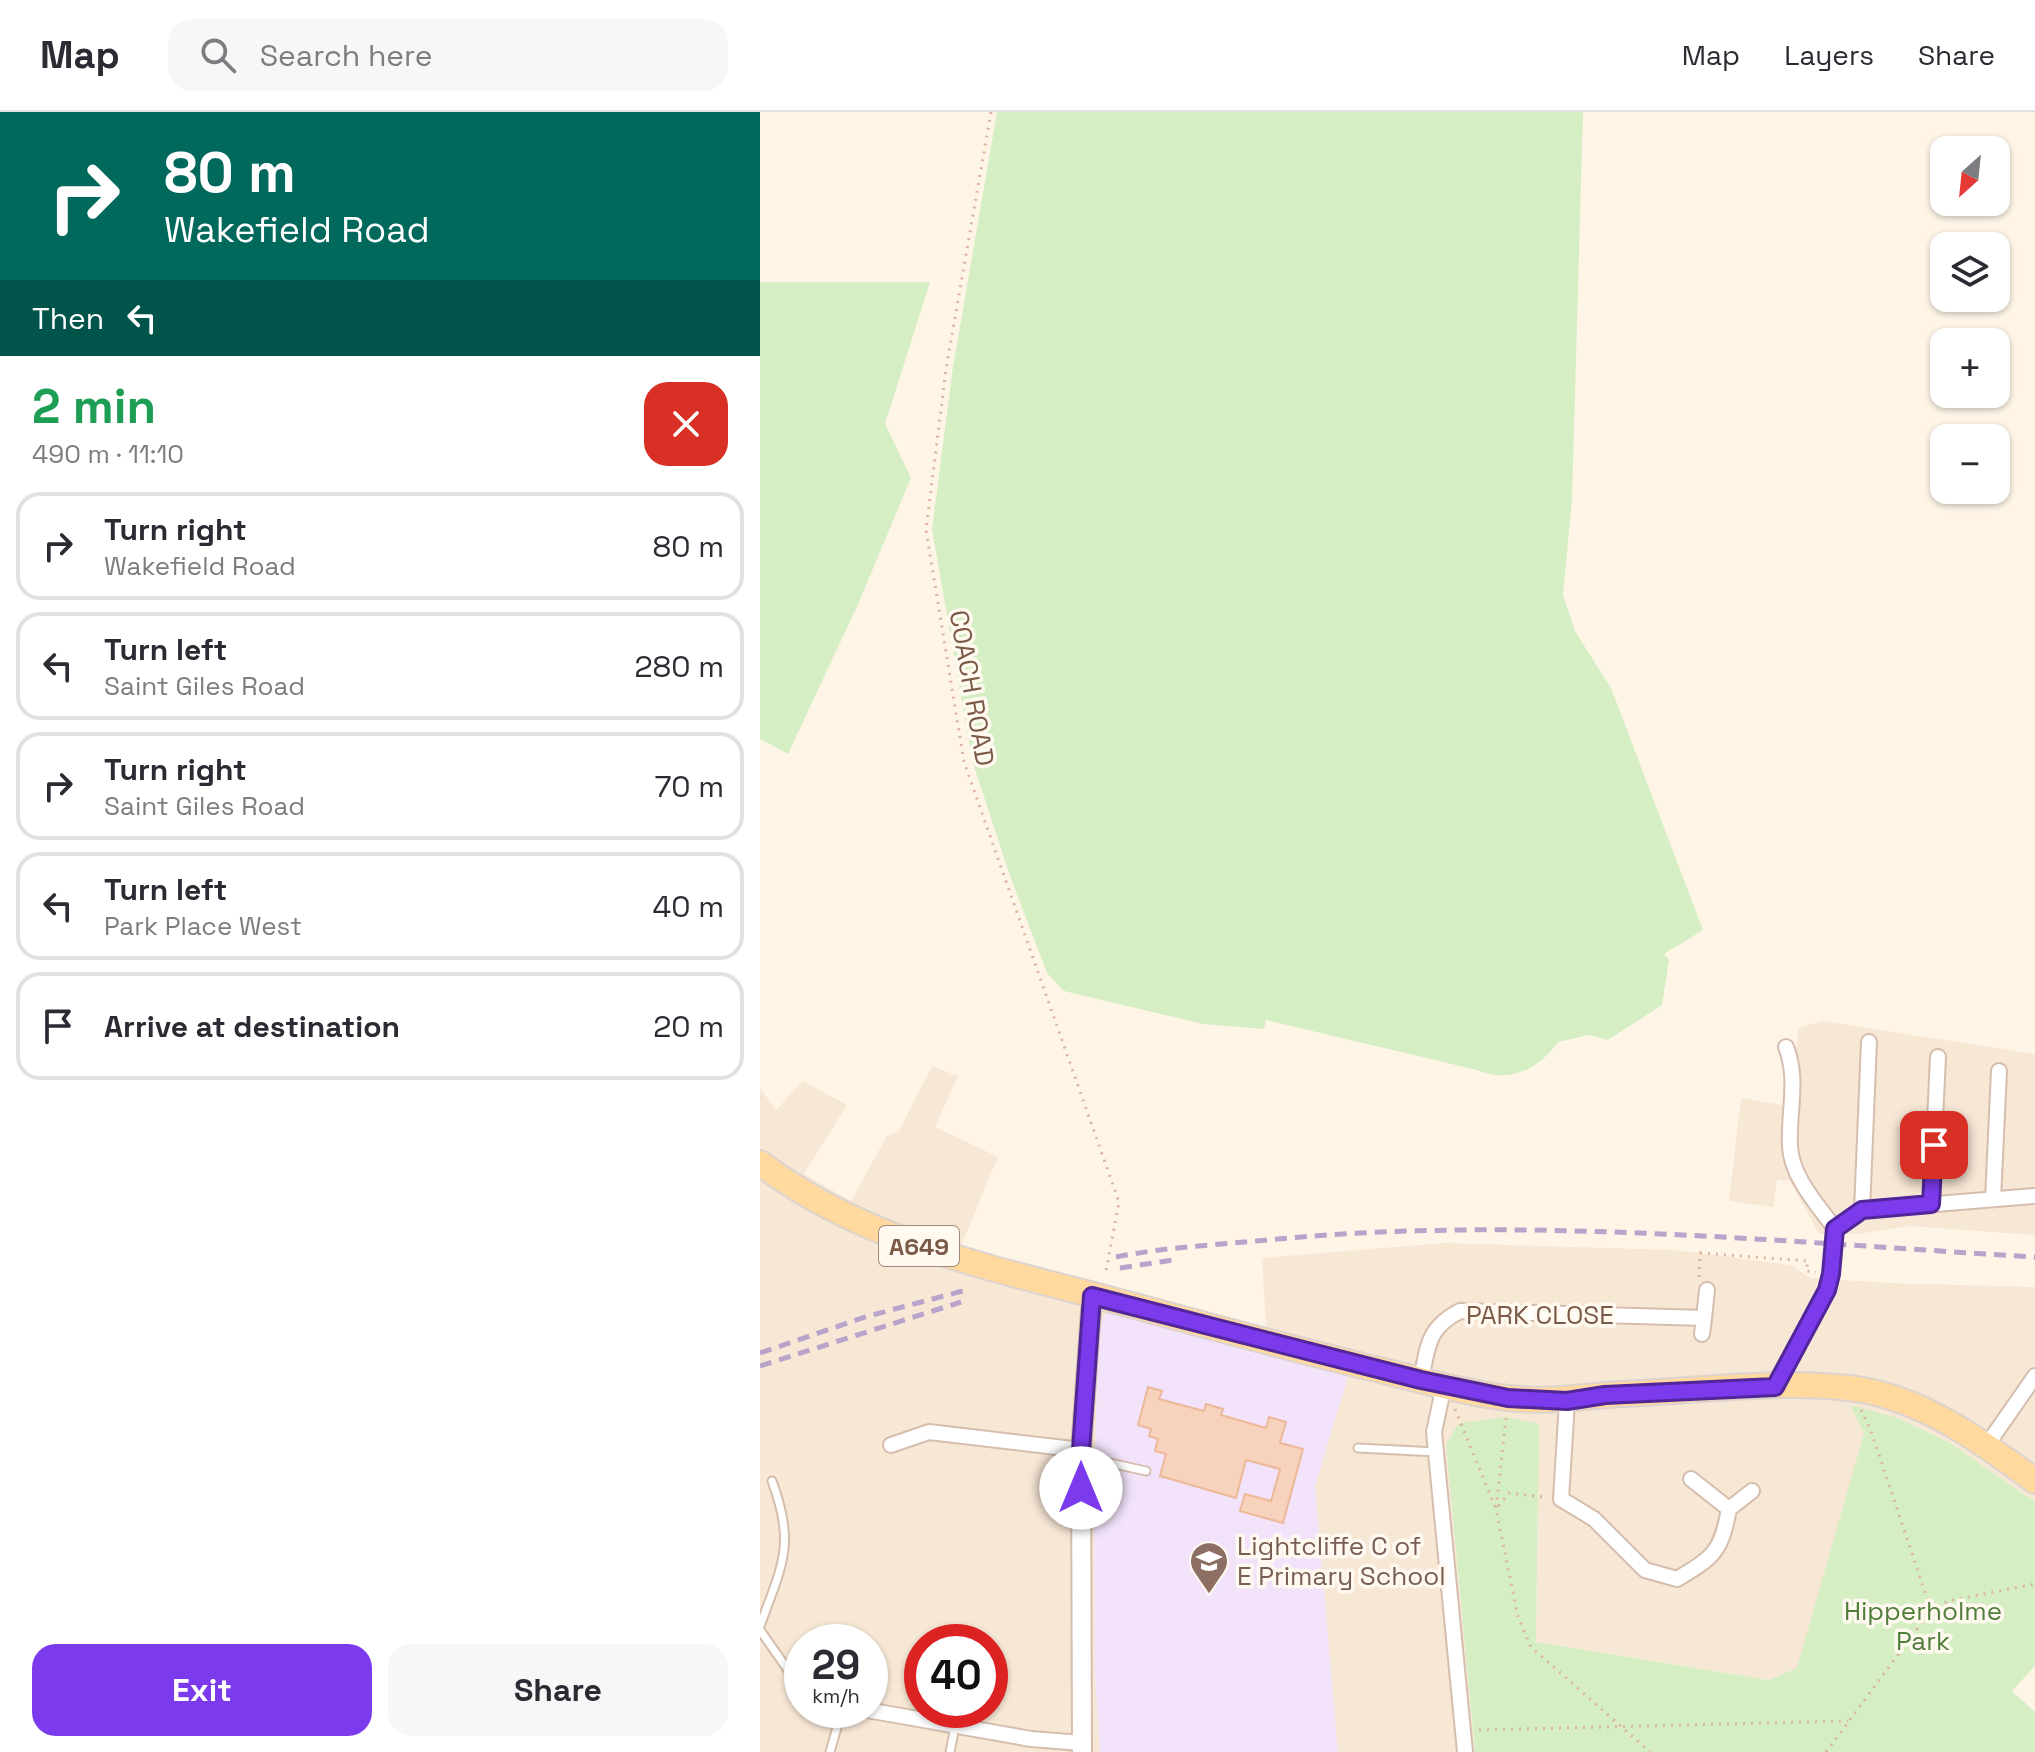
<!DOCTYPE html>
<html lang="en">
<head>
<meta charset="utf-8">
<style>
	body { margin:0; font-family:"Space Grotesk",sans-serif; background:#f7f7f7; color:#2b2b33; height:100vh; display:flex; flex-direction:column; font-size:30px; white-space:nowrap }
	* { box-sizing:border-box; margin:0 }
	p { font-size:26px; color:#7c7c81 }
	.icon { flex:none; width:44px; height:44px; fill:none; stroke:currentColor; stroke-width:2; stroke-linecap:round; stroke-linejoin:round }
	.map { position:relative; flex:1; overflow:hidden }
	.panel { display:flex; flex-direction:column; background:#fff; width:760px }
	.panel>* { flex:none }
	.top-card { background:#00695c; color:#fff; overflow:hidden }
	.needle { width:52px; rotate:207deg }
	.tools { position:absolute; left:1170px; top:24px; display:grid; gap:16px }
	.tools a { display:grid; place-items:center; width:80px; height:80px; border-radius:16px; background:#fff; box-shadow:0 2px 6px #0004; font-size:40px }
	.speed { position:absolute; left:24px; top:1512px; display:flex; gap:16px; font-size:40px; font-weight:700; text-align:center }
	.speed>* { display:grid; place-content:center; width:104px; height:104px; border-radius:50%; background:#fff; box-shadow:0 2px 6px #0004; line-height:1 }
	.speed small { font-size:20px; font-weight:400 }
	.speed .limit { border:12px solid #d22; background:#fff; color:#111 }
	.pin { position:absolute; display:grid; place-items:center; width:68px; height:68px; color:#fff; margin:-34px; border-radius:16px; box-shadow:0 4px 12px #0006 }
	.me { position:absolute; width:88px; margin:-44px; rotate:0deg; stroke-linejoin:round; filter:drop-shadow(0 0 6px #0008) }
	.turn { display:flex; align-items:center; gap:28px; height:168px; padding:0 32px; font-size:36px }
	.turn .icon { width:104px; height:104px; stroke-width:2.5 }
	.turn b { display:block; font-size:56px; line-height:68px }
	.then { display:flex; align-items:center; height:76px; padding:0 32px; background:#0003; gap:16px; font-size:30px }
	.round { display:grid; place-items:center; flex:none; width:84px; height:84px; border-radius:24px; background:#f7f7f7 }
	.overview { display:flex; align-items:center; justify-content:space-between; height:136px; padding:0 32px }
	h1 { font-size:48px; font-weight:600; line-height:60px; color:#1e9e55 }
	.cta { display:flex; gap:16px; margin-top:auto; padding:16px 32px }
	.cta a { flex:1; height:92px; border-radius:24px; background:#7c3aed; color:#fff; font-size:32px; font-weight:600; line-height:92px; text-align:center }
	.cta a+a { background:#f7f7f7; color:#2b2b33 }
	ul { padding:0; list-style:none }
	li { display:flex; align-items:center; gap:24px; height:108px; margin:0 16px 12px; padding:0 16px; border:4px solid #e1e1e2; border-radius:24px }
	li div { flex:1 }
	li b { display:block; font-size:30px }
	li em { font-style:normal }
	header { display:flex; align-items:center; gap:48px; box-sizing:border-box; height:112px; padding:0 40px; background:#fff; border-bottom:2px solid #e1e1e2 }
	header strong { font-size:38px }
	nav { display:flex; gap:44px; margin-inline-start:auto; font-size:28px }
	.search { width:560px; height:72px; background:#f7f7f7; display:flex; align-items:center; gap:20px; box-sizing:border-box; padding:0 28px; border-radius:24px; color:#7c7c81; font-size:30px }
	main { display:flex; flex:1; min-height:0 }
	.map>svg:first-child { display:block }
</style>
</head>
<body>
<header>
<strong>Map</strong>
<div class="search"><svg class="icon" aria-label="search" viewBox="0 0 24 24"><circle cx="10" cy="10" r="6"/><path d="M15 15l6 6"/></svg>Search here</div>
<nav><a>Map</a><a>Layers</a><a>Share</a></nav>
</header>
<main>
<section class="panel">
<div class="top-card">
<div class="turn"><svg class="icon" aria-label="right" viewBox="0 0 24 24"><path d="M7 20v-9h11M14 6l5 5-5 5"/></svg><div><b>80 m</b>Wakefield Road</div></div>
<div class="then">Then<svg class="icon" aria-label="left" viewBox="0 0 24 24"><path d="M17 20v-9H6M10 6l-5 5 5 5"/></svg></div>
</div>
<div class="overview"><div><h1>2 min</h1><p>490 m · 11:10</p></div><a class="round" style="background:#d93025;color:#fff"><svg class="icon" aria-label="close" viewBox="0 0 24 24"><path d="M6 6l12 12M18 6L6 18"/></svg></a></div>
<ul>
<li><svg class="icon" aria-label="right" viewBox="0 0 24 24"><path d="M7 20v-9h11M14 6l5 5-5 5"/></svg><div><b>Turn right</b><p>Wakefield Road</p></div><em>80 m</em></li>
<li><svg class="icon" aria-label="left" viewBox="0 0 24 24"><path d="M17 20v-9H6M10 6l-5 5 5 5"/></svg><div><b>Turn left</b><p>Saint Giles Road</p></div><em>280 m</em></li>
<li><svg class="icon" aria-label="right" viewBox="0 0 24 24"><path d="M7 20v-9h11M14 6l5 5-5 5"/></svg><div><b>Turn right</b><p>Saint Giles Road</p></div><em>70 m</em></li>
<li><svg class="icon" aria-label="left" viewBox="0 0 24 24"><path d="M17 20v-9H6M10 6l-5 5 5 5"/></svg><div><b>Turn left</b><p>Park Place West</p></div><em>40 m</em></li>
<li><svg class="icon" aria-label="arrive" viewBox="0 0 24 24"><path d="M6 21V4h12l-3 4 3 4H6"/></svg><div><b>Arrive at destination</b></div><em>20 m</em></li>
</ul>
<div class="cta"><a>Exit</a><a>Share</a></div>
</section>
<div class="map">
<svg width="1275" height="1640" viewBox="0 0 1275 1640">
	<rect width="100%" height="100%" fill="#fef5e7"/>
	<g fill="#f7e7d5" fill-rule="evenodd">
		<polygon points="1062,909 1275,942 1275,1123 1149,1114 1098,1122 1059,1122 1030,1069 1017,1068 1013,1095 969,1089 981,986 1027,994 1039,916"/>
		<path d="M172 954 198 964 175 1015 238 1045 200 1136 421 1203 506 1216 502 1146 684 1131 913 1138 1031 1153 1050 1166 1129 1171 1275 1175V1390L1190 1331 1138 1306 1091 1294 1104 1321 1037 1557 1009 1568 776 1530 779 1312 686 1332 715 1640H578L555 1374 588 1261 338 1213 334 1405 335 1562 340 1640H0V976L16 998 43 969 87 993 44 1062 91 1089 127 1024 139 1019ZM42 1530H110V1598H42ZM162 1530H230V1598H162Z"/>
	</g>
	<polygon fill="#f2e3fb" points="349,1199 589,1261 555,1374 578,1640 340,1640 335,1562 334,1405 338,1213"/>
	<g fill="#d5eec3">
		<path d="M237 0H823L812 387 803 483 816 521 851 576 943 818 904 842 909 848 902 893 848 928 829 923 798 930C779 957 749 972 717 958L506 908 504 917 443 912 304 879 287 861 249 761 212 648 172 417 193 255Z"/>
		<polygon points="0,170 170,170 125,312 151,366 99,490 28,642 0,627"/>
		<polygon points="1090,1293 1138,1306 1190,1331 1275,1390 1275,1554 1252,1579 1275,1600 1275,1640 715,1640 686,1332 699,1311 746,1305 779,1312 776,1530 1009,1568 1037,1556 1104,1321"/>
	</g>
	<polygon fill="#f7d2bc" stroke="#ecb89a" stroke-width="2" points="388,1275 402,1279 399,1287 444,1299 446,1292 463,1297 461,1303 506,1316 509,1305 526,1310 520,1331 543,1337 523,1411 480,1399 485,1382 511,1389 520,1357 486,1348 476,1386 400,1364 406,1342 395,1339 398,1327 389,1324 391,1317 378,1313"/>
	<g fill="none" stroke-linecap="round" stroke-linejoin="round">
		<g stroke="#d5beae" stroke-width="11">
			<g id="service">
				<polyline points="598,1336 676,1340"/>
				<polyline points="323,1345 386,1359"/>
				<path d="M0 1514C22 1453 36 1433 12 1369"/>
				<polyline points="0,1518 42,1578"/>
				<polyline points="70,1640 82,1598"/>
				<polyline points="190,1640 195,1615"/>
			</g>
		</g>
		<g stroke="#d5beae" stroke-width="18">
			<g id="minor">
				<path d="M1026 935C1039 968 1028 1000 1030 1035 1032 1066 1058 1093 1075 1117"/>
				<polyline points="1233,1087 1239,959"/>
				<polyline points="1171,1092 1178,945"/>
				<polyline points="1102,1098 1109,930"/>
				<polyline points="944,1206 947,1178"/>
				<path d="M661 1268C668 1234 667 1216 700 1199L944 1206 942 1222"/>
				<polyline points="684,1273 674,1320 705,1640"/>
				<polyline points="1015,1275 1067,1178 1071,1162 1075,1117 1102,1098 1275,1084"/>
				<path d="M807 1289 801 1387 834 1407 885 1458 917 1467C954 1445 961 1440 969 1397L992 1379"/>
				<polyline points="131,1333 169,1320 321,1338"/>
				<polyline points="1227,1333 1275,1264"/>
				<polyline points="931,1367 969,1397"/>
				<polyline points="107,1598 271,1627 322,1631"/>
			</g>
		</g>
		<g stroke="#d5beae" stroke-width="22">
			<polyline id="tertiary" points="322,1640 321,1338 332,1184"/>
		</g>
		<g stroke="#ddd4cf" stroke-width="28">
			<path id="primary" d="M0 1051C109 1134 246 1159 375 1194 451 1215 527 1235 603 1254 651 1265 699 1280 748 1286 787 1291 823 1284 862 1282 936 1279 1054 1263 1124 1283 1180 1299 1229 1335 1275 1369"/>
		</g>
		<g stroke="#ddb59e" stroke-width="3" stroke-dasharray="2 6" stroke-linecap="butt">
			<polyline points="231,0 186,257 166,418 204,650 359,1090 345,1164"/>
			<polyline points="939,1165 940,1141 1048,1149 1046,1159 1056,1160"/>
			<polyline points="695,1297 736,1397 749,1381 785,1385"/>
			<polyline points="1101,1298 1111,1319 1171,1498"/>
			<polyline points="746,1306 736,1397 758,1505 771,1535 890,1640"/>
			<polyline points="719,1618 1088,1609"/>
			<polyline points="1066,1640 1171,1498 1188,1489 1275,1472"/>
		</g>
		<use href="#service" stroke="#fff" stroke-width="7"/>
		<use href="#minor" stroke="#fff" stroke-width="14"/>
		<use href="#tertiary" stroke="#fff" stroke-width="18"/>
		<use href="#primary" stroke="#ffd99e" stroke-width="24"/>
		<g stroke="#b8a3cb" stroke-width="5" stroke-dasharray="12 8" stroke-linecap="butt">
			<path d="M356 1145C405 1135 457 1133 507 1128 762 1103 1019 1130 1275 1145"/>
			<polyline points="360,1156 413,1148"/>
			<polyline points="0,1241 105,1205 210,1177"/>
			<polyline points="0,1254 201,1190"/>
		</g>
	</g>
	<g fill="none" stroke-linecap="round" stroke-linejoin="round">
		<g stroke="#51269a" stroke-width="20">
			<polyline id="route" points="321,1376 321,1338 332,1184 661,1268 748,1286 807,1289 845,1283 1015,1275 1067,1178 1071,1162 1075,1117 1102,1098 1171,1092 1174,1033"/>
		</g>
		<use href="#route" stroke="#7c3aed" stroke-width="14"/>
	</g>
	<defs>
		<g id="school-pin" transform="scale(2)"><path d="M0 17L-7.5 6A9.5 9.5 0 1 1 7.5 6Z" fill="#8d6e63" stroke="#fff9f0"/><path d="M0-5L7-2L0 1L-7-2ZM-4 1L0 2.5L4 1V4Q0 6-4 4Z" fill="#fff"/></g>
	</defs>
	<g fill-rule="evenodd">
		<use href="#school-pin" x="449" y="1449"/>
	</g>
	<g text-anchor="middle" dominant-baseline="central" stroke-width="7" stroke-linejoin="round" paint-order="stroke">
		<rect fill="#fff9f0" stroke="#a38a7a" stroke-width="2" x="119" y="1114" width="80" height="40" rx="6"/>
		<g font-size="24" font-weight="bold" fill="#7c5a48">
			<text x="159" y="1134">A649</text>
		</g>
		<g font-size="26" fill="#7c5a48" stroke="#fff9f0">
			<text transform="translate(212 576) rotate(80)">COACH ROAD</text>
			<text x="780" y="1203">PARK CLOSE</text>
		</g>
		<g font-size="26" fill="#785e54" stroke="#fff9f0" text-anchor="start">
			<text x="477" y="1434">Lightcliffe C of<tspan x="477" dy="30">E Primary School</tspan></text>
		</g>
		<g font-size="26" fill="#507d3c" stroke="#fff9f0">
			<text x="1163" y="1499">Hipperholme<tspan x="1163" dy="30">Park</tspan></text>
		</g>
	</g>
</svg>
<div class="tools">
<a><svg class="needle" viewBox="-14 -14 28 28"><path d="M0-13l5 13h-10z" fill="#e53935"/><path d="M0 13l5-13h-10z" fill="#7c7c81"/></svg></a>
<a><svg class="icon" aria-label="layers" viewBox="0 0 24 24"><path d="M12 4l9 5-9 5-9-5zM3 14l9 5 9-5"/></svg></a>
<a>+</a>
<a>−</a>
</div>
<div class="speed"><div>29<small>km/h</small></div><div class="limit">40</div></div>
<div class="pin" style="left:1174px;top:1033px;background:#d93025"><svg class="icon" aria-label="arrive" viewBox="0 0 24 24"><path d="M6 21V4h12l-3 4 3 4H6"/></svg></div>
<svg class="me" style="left:321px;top:1376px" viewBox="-20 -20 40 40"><circle r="19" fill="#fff"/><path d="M0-13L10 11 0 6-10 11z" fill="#7c3aed"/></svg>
</div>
</main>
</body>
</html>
